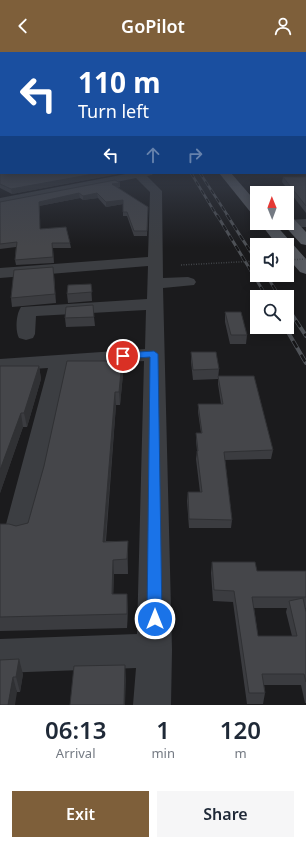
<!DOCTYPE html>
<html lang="en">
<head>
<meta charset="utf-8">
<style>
	body { margin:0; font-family:"Noto Sans",sans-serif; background:#f6f6f7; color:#1f2937; height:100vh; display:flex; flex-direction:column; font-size:15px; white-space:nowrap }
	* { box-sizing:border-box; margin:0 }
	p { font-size:13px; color:#747a83 }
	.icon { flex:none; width:22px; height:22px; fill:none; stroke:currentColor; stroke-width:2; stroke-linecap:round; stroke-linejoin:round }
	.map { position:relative; height:653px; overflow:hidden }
	.side { display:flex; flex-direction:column; background:#fff; flex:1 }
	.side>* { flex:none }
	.guide { position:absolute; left:0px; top:0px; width:306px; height:122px; box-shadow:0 2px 10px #0003; background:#1a4fa0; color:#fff; overflow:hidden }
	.needle { width:26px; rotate:359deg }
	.tools { position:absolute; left:250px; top:134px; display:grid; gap:8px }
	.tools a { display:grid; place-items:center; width:44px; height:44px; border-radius:0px; background:#fff; box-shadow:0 2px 10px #0003; font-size:20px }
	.pin { position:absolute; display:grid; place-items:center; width:34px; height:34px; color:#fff; margin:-17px; border:2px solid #fff; border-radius:50%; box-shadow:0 1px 4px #0007 }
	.me { position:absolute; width:44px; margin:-22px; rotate:0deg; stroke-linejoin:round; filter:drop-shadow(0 0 3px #0008) }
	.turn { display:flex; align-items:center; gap:14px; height:84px; padding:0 12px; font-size:18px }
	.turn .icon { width:52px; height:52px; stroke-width:2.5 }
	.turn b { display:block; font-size:28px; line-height:34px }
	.lanes { display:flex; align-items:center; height:38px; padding:0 12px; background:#0003; justify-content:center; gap:20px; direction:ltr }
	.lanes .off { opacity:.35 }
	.eta { display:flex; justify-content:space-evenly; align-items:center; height:68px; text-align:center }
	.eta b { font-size:24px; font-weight:600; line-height:28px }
	.primary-button { display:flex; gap:8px; margin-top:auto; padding:8px 12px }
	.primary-button a { flex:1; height:46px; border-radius:0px; background:#7e5f3a; color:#fff; font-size:16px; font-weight:600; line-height:46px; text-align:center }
	.primary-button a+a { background:#f6f6f7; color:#1f2937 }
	header { display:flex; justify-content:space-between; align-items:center; height:52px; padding:0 12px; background:#7e5f3a; color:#fff; font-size:18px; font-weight:600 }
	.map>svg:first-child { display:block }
</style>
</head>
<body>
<header><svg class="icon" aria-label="back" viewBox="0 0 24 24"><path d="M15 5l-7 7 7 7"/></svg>GoPilot<svg class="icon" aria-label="person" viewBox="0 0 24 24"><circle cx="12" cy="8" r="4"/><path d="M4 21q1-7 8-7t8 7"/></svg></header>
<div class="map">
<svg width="306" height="653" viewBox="0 0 306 653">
	<rect width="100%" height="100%" fill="#1b1b1d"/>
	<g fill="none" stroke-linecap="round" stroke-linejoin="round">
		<polyline stroke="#424549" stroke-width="1.5" stroke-dasharray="1 1.5" stroke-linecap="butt" points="257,187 263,193"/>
		<g fill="#3c3e42" fill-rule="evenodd">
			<path d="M131 121H153L152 123 147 124 162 139 163 226 188 225 194 227 196 230 194 233 163 236 172 598 171 653H133L136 616 0 621V587L137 582 144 309 69 314 33 476 29 484 19 487 9 484 5 476 48 316 0 319V307L145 297 146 258 36 264 35 282 33 286 26 288 19 286C15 279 16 262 21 255L147 247 148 214 0 226V216L148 205 150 140 136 126 0 154V146Z"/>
			<polygon points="306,167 306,175 268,177 263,176 261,173 263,171 287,171 287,168"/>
		</g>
		<g fill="#585b61" fill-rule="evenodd">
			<polygon points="219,121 231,121 257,151 257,163 252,162"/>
			<polygon points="287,164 292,165 306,180 306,193 301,192 282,171 287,171"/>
			<polygon points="260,171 274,171 306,207 306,222 300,220 287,205 287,193 277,193"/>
		</g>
		<g stroke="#4f5257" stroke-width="2.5">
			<g id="rail-far2">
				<polyline points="191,121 217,164"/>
				<polyline points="200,121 228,164"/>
			</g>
		</g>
		<g stroke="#4f5257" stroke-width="3">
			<g id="rail-far1">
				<polyline points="217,163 265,242"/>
				<polyline points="227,163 257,210"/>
				<polyline points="266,223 278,242"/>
			</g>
		</g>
		<g stroke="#4f5257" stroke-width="4">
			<g id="rail">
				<polyline points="265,241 267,245"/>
				<polyline points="278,241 280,245"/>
				<polyline points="287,255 306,284"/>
				<polyline points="285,275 306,311"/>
			</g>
		</g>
		<use href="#rail-far2" stroke="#161618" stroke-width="1.5" stroke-dasharray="5" stroke-linecap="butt"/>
		<use href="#rail-far1" stroke="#161618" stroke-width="2" stroke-dasharray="6" stroke-linecap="butt"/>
		<use href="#rail" stroke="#161618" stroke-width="2.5" stroke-dasharray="8" stroke-linecap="butt"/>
		<g stroke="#424549" stroke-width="1.5" stroke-dasharray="1 1.5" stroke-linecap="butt">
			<polyline points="287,208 306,207"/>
			<polyline points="181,213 257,209"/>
		</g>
	</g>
	<g fill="#3b3c40" fill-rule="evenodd">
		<polygon points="0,109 1,121 123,121 12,142 0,136"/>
		<polygon points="283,125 306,125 306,161 282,130"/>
		<polygon points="120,135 117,136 148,155 147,184 134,184 127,164 123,164 123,152 106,155 98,146 83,148 80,146 39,154 40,177 70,191 71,196 53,196 54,211 16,213 15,208 16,195 0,197 0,150"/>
		<polygon points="54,223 56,251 12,255 11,246"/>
		<polygon points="91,232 92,249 68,251 67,242"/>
		<polygon points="225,260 247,283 246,292 230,292 225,270"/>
		<polygon points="94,265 95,274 66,275 65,266"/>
		<polygon points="191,300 219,317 218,327 193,328 191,310"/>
		<polygon points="122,309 123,322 120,353 116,353 106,489 128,489 128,522 114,522 113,542 128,557 127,576 0,579 0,472 16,474 28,471"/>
		<polygon points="0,314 39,314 41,327 27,375 23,375 0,441"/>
		<polygon points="218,324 273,398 271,407 225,408 232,468 231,476 189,476 187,449 188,440 200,440 196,407 197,399 196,389 196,381 201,381 198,360 198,352 221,352 218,332"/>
		<path d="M212 510 257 519H306V556H305L306 560V651H305L301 633H264L265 641 263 652H247L233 550 213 549 211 521ZM254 556H287L286 560 292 584H258Z"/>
		<polygon points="0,608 23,622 20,640 17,640"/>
	</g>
	<g fill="#303134">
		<polygon points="99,121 123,121 12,142 11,137"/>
		<polygon points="120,131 120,135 112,137 112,132"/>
		<polygon points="79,141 80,146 39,154 41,182 39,150"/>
		<polygon points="97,141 98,146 83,148 83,144"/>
		<polygon points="123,148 123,152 106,155 106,150"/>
		<polygon points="122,309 123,322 120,353 119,340"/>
		<polygon points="39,314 41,327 27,375 24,361"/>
		<polygon points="115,340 116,353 104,504 103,490"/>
		<polygon points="21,361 23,375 0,441 0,418"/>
		<polygon points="128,489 128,522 127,507"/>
		<polygon points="113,508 114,522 113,557 112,542"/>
		<polygon points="127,542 128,557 127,576"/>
		<polygon points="19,607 23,622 20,640 16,625"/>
		<polygon points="125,613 126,628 125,653 124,653"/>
		<polygon points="13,625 17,640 15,653 8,653"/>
	</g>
	<g fill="#45464a" stroke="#303134">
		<polygon points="1,108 1,121 99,121 11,137 0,132 0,109"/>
		<polygon points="283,125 306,125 306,154"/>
		<polygon points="115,128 120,131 112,132 148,155 147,179 134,179 127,160 123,160 123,148 106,150 97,141 83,144 79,141 39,150 40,177 66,175 70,191 52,191 53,205 15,208 17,190 0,192 0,150"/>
		<polygon points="53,215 55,242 11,246 14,218"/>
		<polygon points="91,232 92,240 67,242 68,233"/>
		<polygon points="93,253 94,265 65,266 66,255"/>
		<polygon points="225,260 241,260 247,283 231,283"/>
		<polygon points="191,300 216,300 219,317 193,318"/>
		<polygon points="67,309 122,309 119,340 115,340 103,490 128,489 127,507 113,508 112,542 127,542 127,562 0,565 0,472 9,472 16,474 28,471 44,414"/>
		<polygon points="0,314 39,314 24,361 21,361 0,418"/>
		<polygon points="218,324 254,324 273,398 224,400 232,468 189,467 188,440 202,440 197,399 198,399 196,381 202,381 198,352 223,352"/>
		<polygon points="212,510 255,510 257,519 306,519 306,545 252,545 258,584 297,584 289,549 303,546 306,560 306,630 304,622 262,622 265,641 249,641 234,539 214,538"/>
		<polygon points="19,607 16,625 13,625 8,653 0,653 0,608"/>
		<polygon points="125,613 124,653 70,653 74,614"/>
	</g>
	<linearGradient id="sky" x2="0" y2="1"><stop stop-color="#0f0f10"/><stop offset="0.53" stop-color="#393f4c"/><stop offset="1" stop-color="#393f4c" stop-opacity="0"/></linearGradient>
	<rect width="306" height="195" fill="url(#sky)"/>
	<polygon fill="#1a73e8" stroke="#114b97" points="154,299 158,302 162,567 160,572 155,574 150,572 147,567 150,305 123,307 118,304 123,301"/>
</svg>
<div class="tools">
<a><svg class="needle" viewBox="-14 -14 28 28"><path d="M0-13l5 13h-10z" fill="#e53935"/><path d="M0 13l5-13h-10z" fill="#747a83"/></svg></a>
<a><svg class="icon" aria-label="sound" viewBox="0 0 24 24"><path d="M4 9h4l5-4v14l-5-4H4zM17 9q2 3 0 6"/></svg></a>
<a><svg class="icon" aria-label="search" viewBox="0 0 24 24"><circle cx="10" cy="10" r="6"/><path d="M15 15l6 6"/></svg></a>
</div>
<div class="pin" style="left:123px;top:304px;background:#d93025"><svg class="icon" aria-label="arrive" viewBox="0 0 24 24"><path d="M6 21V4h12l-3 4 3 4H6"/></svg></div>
<svg class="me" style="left:155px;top:567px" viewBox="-20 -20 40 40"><circle r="17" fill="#1a73e8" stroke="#fff" stroke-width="3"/><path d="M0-11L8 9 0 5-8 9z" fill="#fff"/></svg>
<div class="guide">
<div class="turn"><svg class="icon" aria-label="left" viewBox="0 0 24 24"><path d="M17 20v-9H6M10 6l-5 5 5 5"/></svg><div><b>110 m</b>Turn left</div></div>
<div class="lanes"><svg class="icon" aria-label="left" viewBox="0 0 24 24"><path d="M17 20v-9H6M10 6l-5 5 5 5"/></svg><svg class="icon off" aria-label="ahead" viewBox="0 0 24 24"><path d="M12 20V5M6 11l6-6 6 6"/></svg><svg class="icon off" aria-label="right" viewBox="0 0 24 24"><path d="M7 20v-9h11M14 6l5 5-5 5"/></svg></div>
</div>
</div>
<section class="side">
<div class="eta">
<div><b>06:13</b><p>Arrival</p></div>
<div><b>1</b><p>min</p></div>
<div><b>120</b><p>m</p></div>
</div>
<div class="primary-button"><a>Exit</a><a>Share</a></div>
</section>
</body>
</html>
